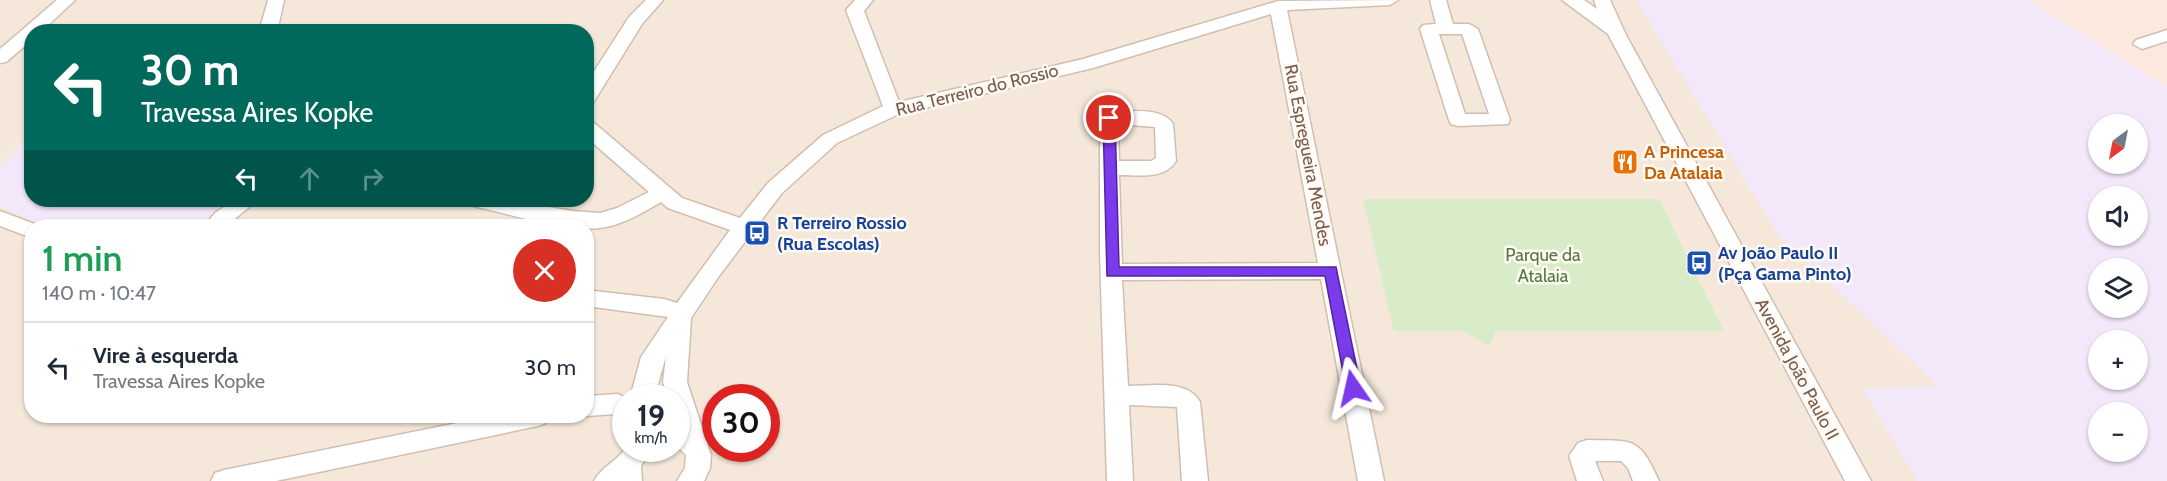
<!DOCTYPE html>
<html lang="pt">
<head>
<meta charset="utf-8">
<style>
	body { margin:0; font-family:Cabin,sans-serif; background:#f6f6f7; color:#1f2937; height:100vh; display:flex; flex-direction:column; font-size:22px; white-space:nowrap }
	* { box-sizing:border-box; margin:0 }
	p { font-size:20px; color:#747a83 }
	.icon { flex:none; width:33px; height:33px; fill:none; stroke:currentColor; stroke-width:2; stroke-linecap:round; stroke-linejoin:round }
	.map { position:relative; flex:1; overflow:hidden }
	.sheet { position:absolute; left:24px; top:219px; width:570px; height:204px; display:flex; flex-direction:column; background:#fff; border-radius:24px; box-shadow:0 2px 4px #0004 }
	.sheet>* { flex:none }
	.banner { position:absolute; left:24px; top:24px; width:570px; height:183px; border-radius:24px; box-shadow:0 2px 4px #0004; background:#00695c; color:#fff; overflow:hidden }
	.needle { width:39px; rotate:212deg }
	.buttons { position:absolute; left:2088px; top:114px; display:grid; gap:12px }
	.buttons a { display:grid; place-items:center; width:60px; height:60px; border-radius:50%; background:#fff; box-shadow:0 2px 4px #0004; font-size:30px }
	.speed { position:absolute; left:612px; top:384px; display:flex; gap:12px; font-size:30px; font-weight:700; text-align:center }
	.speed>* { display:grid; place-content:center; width:78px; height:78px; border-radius:50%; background:#fff; box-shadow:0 2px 4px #0004; line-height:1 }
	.speed small { font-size:15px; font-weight:400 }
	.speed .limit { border:9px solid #d22; background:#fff; color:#111 }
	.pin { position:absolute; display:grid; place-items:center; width:51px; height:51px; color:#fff; margin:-26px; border:3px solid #fff; border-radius:50%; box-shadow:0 2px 6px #0007 }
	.me { position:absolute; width:66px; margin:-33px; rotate:349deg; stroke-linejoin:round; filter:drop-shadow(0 0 4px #0008) }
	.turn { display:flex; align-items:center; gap:21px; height:126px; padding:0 18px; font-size:27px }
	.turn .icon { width:78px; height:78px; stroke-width:2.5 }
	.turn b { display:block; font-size:42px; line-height:51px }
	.lanes { display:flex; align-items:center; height:57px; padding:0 18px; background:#0003; justify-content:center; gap:30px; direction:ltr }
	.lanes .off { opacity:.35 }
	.round { display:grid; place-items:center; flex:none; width:63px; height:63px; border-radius:32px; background:#f6f6f7 }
	.head { display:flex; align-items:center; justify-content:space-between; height:102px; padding:0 18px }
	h1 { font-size:36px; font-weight:600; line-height:45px; color:#1e9e55 }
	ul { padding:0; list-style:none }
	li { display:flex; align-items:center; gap:18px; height:90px; padding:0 18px; border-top:2px solid #e0e1e3 }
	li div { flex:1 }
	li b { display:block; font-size:22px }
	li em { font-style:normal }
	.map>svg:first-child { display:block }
</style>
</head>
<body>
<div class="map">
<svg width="2167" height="481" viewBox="0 0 2167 481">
	<rect width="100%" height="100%" fill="#fdf6ec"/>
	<path fill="#f5e8da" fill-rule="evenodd" d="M0 0H1657L1989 414 2010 481H0ZM32 32H586V200H32ZM32 226H586V416H32ZM626 398H676V448H626ZM716 398H766V448H716Z"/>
	<polygon fill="#fde8e0" points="2028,0 2167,0 2167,87"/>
	<g fill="#f3e8fa" fill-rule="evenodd">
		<path d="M1636 0H2028L2167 87V481H1918L1862 389 1938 386 1779 236ZM2098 124H2138V164H2098ZM2098 196H2138V236H2098ZM2098 268H2138V308H2098ZM2098 340H2138V380H2098ZM2098 412H2138V452H2098Z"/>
		<polygon points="31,140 32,200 231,200 198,226 39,226 0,206 0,166 25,141"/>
	</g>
	<polygon fill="#d8ecc9" points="1363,199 1659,199 1724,331 1496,331 1489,346 1463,331 1394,331"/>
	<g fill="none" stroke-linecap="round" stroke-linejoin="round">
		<g stroke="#d1beb0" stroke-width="3">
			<g id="minor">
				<polygon points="57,0 75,0 41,32 32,32 32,40 6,62 0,63 0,49"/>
				<polygon points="268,0 284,0 277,32 259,32"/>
				<polygon points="646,0 663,0 642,24 593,103 586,105 586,84 629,17"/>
				<path d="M855 0H873L864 11 899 102 1083 59 1278 1 1398 0 1390 5 1287 10 1384 481H1358L1321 279 1122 280 1128 386C1150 386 1188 379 1200 402L1208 481H1182L1177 407 1129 405 1133 481H1107L1100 254V118L1102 114 1109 112C1128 112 1162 106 1173 124L1176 161C1164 180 1138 175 1119 175L1122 264 1318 263 1271 14 1093 68 899 114 837 143 782 193 719 276 691 318 687 382 711 455 710 468 704 481H677L685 468 686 455 676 446V398H668L663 382 666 356 654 398H630L641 357 668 317 586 306V290L664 299 677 303 730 230 668 208 661 202C644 212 626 223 606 227 566 234 517 215 477 207L470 205 467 200H509L572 211 600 213 617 208 649 192 586 137V120L593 122 682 198 740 218 768 183 823 135 883 106 846 10ZM1118 124 1155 127 1156 158 1151 161H1119Z"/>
				<path d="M1430 0H1446L1453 24H1469L1478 29 1510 120 1508 124 1458 126 1451 124 1449 120 1420 29 1423 25 1436 24ZM1439 34H1462L1489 114H1465Z"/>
				<polygon points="1562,0 1584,0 1597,9 1594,0 1610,0 1626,35 1871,481 1845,481 1608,34"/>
				<polygon points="2167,30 2167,41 2142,49 2133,44 2136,40"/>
				<polygon points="234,200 258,200 226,226 204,226 215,213"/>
				<polygon points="0,211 40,226 32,226 32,238 0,226"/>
				<polygon points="618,394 627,398 626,418 616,414 586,416 585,416 586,396"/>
				<polygon points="492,416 550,416 546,423 538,426 276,481 211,481 215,473 224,470"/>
				<path d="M1587 440C1633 441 1639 436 1659 481H1633L1628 468 1621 461H1595L1603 481H1577L1569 456 1578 443Z"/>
				<path d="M626 448H652L641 466 642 481H594C601 467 617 461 626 448Z"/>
			</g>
		</g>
		<use href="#minor" fill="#fff" fill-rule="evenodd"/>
	</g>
	<polygon fill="#7c3aed" stroke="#51269a" stroke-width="1.5" points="1109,114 1115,118 1119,267 1336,267 1361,388 1359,392 1353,394 1346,388 1325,276 1107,276 1103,118"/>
	<defs>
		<g id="restaurant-square" transform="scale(1.35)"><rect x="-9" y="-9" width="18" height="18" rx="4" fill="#e8710a" stroke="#fffaf3"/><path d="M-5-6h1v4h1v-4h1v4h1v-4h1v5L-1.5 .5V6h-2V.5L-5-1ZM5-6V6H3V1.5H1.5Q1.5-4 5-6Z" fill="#fff"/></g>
		<g id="bus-square" transform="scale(1.35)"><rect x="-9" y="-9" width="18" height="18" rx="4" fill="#1a4fb4" stroke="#fffaf3"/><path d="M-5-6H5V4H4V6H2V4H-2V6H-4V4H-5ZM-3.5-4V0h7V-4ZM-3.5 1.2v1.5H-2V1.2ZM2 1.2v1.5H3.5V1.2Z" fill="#fff"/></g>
	</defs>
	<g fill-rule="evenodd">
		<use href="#restaurant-square" x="1625" y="162"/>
		<use href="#bus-square" x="757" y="233"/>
		<use href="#bus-square" x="1699" y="263"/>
	</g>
	<g text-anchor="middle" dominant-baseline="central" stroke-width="5" stroke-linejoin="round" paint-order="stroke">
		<g font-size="18" fill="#7a5c4d" stroke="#fffaf3">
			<text transform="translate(977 90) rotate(-14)">Rua Terreiro do Rossio</text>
			<text transform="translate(1308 155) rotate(79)">Rua Espregueira Mendes</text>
			<text transform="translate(1797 369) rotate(62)">Avenida João Paulo II</text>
		</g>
		<g font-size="18" font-weight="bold" fill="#c56008" stroke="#fffaf3" text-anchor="start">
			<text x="1644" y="152">A Princesa<tspan x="1644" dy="21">Da Atalaia</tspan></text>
		</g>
		<g font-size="18" font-weight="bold" fill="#164399" stroke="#fffaf3" text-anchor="start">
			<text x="777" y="223">R Terreiro Rossio<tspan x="777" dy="21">(Rua Escolas)</tspan></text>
			<text x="1718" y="253">Av João Paulo II<tspan x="1718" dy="21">(Pça Gama Pinto)</tspan></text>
		</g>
		<g font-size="18" fill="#537a41" stroke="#fffaf3">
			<text x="1543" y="255">Parque da<tspan x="1543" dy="21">Atalaia</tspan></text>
		</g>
	</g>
</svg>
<div class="buttons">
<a><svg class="needle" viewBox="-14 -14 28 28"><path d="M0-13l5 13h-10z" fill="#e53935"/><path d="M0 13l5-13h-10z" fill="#747a83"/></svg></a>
<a><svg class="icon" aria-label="sound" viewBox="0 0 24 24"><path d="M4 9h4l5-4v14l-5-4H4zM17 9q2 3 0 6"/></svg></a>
<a><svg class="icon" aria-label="layers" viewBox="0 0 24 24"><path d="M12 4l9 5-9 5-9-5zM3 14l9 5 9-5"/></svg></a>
<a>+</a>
<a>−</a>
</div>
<div class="speed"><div>19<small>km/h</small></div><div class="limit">30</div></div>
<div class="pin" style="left:1109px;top:118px;background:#d93025"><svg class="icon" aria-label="arrive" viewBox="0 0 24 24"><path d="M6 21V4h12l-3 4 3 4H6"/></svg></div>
<svg class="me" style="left:1353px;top:388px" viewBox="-20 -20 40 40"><path d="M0-17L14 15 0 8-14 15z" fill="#7c3aed" stroke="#fff" stroke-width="4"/></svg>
<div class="banner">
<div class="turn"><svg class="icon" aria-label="left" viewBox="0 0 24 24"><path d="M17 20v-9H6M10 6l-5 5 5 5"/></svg><div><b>30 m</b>Travessa Aires Kopke</div></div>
<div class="lanes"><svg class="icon" aria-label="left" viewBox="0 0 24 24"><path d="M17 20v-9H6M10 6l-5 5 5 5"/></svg><svg class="icon off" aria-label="ahead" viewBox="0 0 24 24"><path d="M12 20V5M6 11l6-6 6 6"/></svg><svg class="icon off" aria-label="right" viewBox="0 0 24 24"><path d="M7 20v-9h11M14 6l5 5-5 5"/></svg></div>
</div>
<section class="sheet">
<div class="head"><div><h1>1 min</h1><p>140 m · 10:47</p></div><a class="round" style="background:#d93025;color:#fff"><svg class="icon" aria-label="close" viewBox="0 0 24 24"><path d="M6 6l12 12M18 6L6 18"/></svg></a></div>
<ul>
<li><svg class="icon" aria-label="left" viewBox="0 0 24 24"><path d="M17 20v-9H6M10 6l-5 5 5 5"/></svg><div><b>Vire à esquerda</b><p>Travessa Aires Kopke</p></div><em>30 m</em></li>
</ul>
</section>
</div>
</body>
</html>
